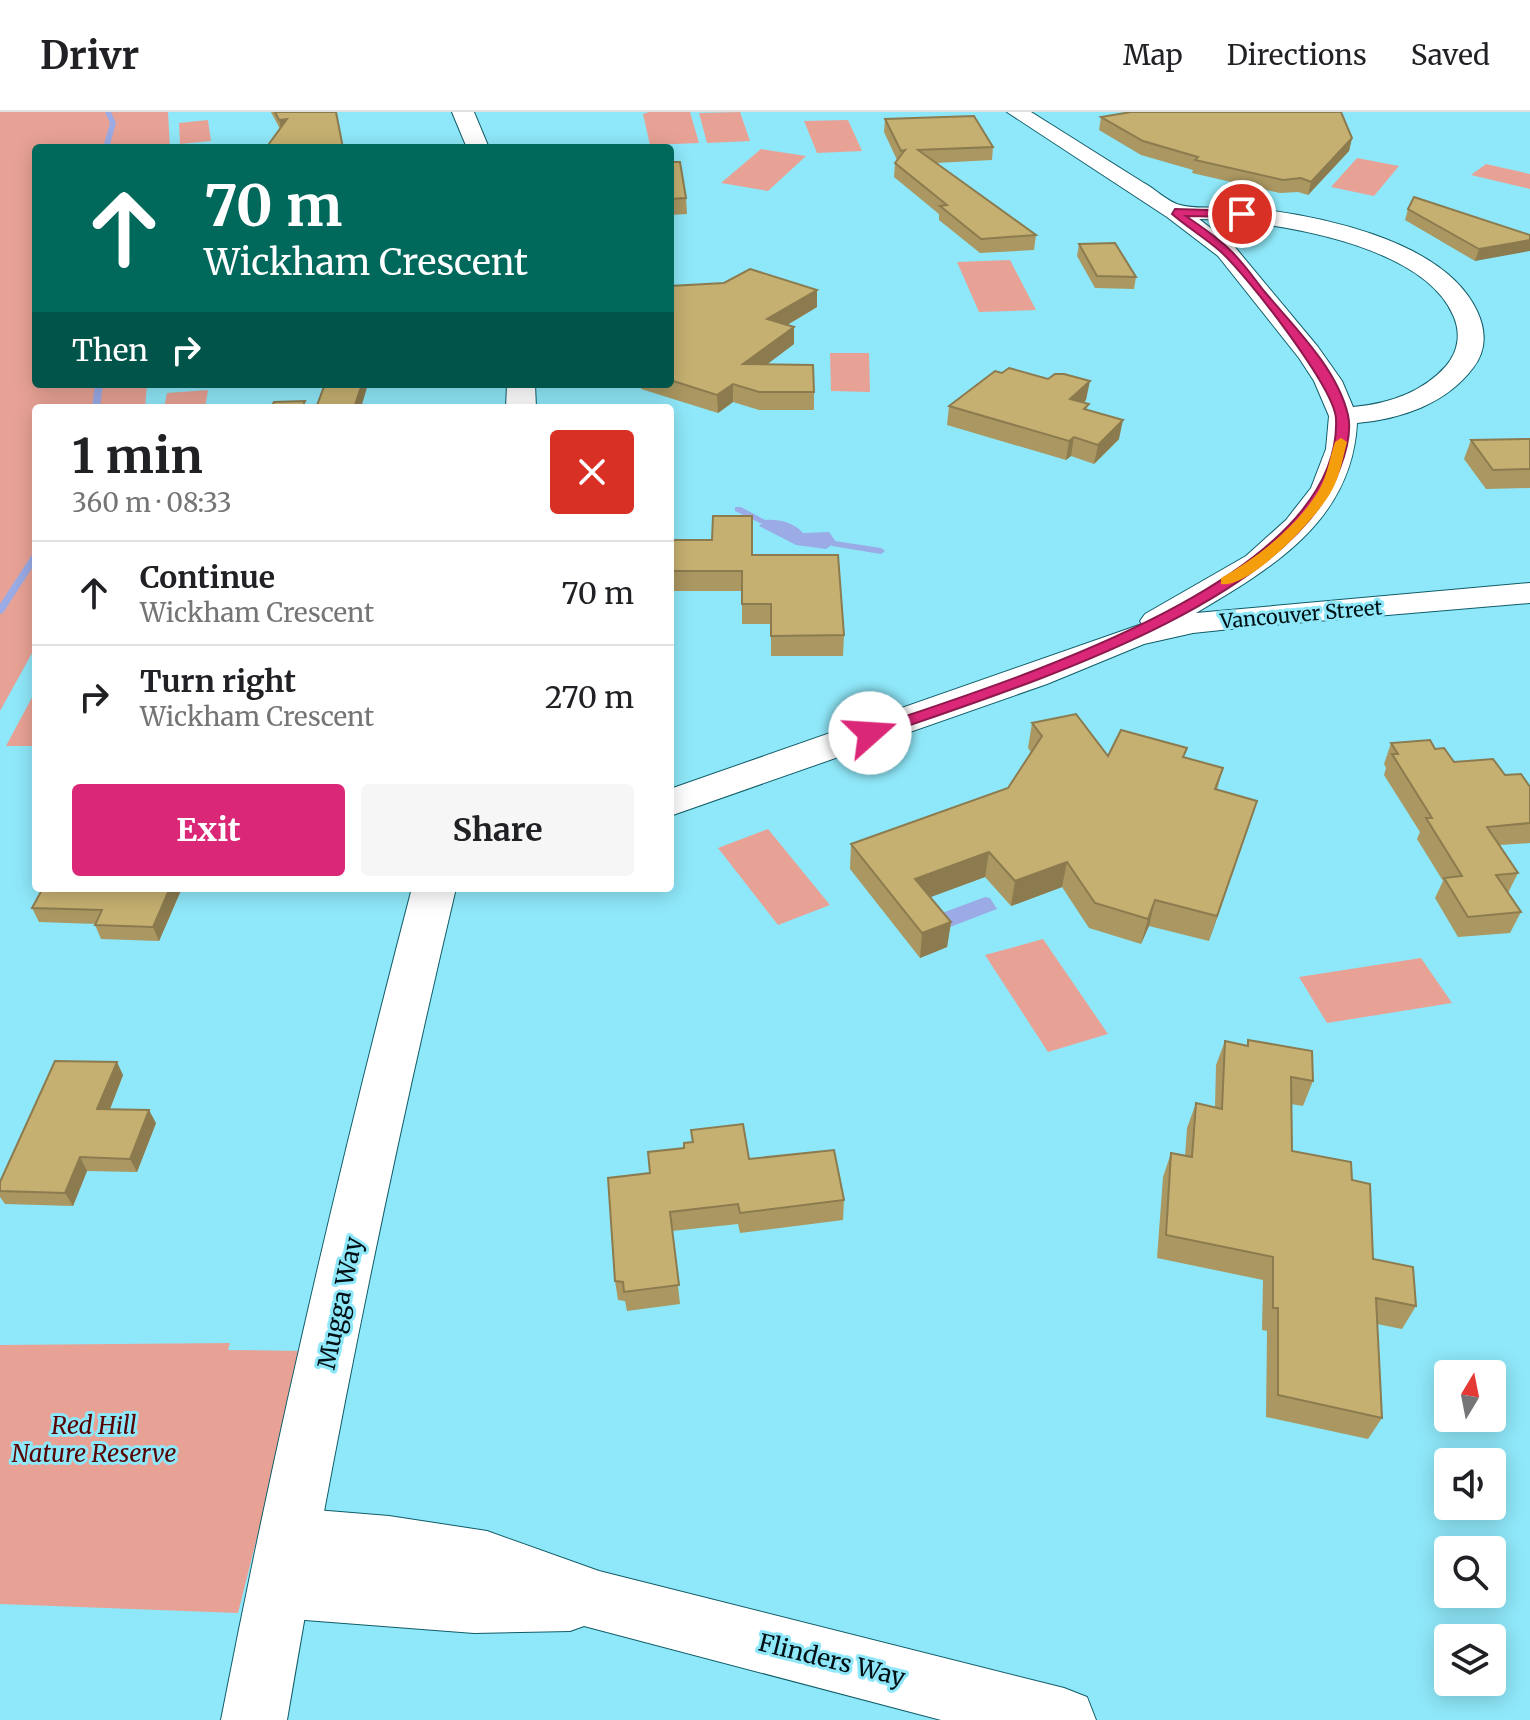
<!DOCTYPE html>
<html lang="en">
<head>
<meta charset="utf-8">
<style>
	body { margin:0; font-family:Merriweather,serif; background:#f6f6f6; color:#202124; height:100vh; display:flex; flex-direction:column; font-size:30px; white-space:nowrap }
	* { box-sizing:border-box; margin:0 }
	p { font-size:26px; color:#757577 }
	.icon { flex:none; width:44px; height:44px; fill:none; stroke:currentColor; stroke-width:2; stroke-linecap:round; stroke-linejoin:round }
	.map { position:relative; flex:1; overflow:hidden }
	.panel { position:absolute; left:32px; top:292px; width:642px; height:488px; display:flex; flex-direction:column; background:#fff; border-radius:8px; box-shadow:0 4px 20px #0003 }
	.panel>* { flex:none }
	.top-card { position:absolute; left:32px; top:32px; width:642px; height:244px; border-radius:8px; box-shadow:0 4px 20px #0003; background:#00695c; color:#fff; overflow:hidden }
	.needle { width:52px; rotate:10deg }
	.tools { position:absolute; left:1434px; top:1248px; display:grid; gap:16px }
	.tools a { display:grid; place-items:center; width:72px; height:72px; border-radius:8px; background:#fff; box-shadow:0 4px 20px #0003; font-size:40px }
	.pin { position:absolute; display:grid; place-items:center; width:68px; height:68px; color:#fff; margin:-34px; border:4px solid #fff; border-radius:50%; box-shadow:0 2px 8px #0007 }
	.me { position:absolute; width:88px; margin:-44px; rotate:71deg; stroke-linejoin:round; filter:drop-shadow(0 0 6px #0008) }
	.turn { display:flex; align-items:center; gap:28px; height:168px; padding:0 40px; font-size:36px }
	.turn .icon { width:104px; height:104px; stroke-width:2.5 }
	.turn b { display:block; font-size:56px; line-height:68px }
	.then { display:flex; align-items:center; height:76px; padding:0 40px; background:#0003; gap:16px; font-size:30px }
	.round { display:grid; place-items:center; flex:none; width:84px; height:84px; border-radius:8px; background:#f6f6f6 }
	.summary { display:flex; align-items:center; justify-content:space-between; height:136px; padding:0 40px }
	h1 { font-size:48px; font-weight:700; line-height:60px }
	.primary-button { display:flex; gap:16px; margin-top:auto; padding:16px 40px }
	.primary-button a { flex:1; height:92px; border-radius:8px; background:#db2777; color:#fff; font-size:32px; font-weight:700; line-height:92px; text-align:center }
	.primary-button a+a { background:#f6f6f6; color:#202124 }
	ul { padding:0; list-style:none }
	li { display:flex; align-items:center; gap:24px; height:104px; padding:0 40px; border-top:2px solid #e0e0e0 }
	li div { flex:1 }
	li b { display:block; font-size:30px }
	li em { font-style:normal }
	header { display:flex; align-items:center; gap:48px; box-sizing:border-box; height:112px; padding:0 40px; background:#fff; border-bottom:2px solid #e0e0e0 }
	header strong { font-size:38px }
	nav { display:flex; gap:44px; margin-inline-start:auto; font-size:28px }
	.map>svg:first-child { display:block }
</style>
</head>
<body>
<header>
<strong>Drivr</strong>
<nav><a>Map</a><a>Directions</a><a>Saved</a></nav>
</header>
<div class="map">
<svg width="1530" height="1608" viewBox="0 0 1530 1608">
	<rect width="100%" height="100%" fill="#8fe8f9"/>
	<g fill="#e8a295">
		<polygon points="0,0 168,0 170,36 36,36 36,272 147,272 145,296 36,296 36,534 0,599"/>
		<polygon points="649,0 690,0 699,31 650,33 643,2"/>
		<polygon points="740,0 750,29 707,31 699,1"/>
		<polygon points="208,8 211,29 180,32 179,11"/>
		<polygon points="848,8 862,39 817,41 804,9"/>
		<polygon points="761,37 806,44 768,79 721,71"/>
		<polygon points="1357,46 1399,54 1374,84 1331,75"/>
		<polygon points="1486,52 1530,62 1530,77 1471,63"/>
		<polygon points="1010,148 1036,198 979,200 957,150"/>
		<polygon points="830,241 869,241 870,280 831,279"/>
		<polygon points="208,278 205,296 164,296 167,281"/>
		<polygon points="36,578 36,634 6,634"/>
		<polygon points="768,717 830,793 778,813 718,736"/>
		<polygon points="1043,827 1108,922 1048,940 985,843"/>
		<polygon points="1421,846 1452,891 1327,911 1299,865"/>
		<polygon points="230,1231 228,1238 304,1239 238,1501 0,1492 0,1233"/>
	</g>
	<g fill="#9aabe5">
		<path d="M765 408C779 407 793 410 803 421L829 420 836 430 826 437 796 433 759 414Z"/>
		<polygon points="985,785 990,786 997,797 950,815 942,801"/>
	</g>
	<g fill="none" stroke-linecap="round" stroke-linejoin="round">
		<g fill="#9aabe5" fill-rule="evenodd">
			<polygon points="105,0 111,0 116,11 109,36 103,36 110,11"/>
			<polygon points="95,272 103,272 100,296 92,296"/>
			<polygon points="735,395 741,395 767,409 766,411 760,411 735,399"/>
			<polygon points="835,429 881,436 885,439 881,442 832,434 832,430"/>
			<polygon points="36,440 36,450 3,501 0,502 0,492 33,441"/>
		</g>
		<g stroke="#105c68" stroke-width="2">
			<g id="minor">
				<path d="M1007 0H1031C1069 24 1106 47 1144 71 1155 77 1168 90 1180 93 1198 98 1222 94 1241 95 1312 102 1443 126 1477 199 1486 218 1487 238 1473 256 1446 292 1401 307 1357 311 1352 409 1272 456 1196 501L1530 471V491L1259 514 1193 521 1144 532 1047 572 670 704V677L1142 512 1140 509 1145 502 1246 444 1286 408 1311 376 1326 337 1329 304 1314 269 1299 246 1218 144 1167 105ZM1199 107C1268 108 1422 131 1453 203 1461 220 1459 239 1446 254 1422 281 1387 292 1353 295L1342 269 1318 235 1234 134Z"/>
				<polygon points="291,1396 389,1404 487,1419 599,1459 1064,1576 1087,1585 1096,1608 941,1608 584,1514 570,1519 474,1521 279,1506 258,1497 249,1476 258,1455 275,1448 270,1446 262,1425 270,1404"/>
			</g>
		</g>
		<g stroke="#105c68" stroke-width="2">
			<g id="major">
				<polygon points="452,0 474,0 489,36 467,36"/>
				<polygon points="507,272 535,272 536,296 506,296"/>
				<path d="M412 776H456C391 1051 334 1329 287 1608H221C275 1329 340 1051 412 776Z"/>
			</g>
		</g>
		<use href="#minor" fill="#fff" fill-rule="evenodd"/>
		<use href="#major" fill="#fff" fill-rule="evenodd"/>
	</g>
	<g fill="#aa9761">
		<polygon points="271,0 336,0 280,17"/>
		<polygon points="1101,5 1352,26 1349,39 1308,83 1298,80 1280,81 1192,61 1193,58 1141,43 1099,18"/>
		<polygon points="885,7 993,35 992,48 936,51 1036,123 1034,138 980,141 939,108 939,102 894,65 895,51 897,48 884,20"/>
		<polygon points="670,50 686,86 687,102 670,103"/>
		<polygon points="1408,97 1530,123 1475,149 1405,108"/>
		<polygon points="1079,132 1136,165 1134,177 1095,176 1077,144"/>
		<polygon points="670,174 817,178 817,195 787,213 794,215 794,232 767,252 814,280 814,298 759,298 733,290 718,301 641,277 641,272 670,272"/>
		<polygon points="1002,261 1086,288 1083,291 1088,298 1119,327 1094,352 1071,344 1066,348 947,313 949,294"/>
		<polygon points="1530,327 1530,376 1486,377 1464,347 1471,328"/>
		<polygon points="670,428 712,428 752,443 844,523 843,544 771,544 771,512 742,512 742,479 670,479"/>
		<polygon points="1032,611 1108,644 1184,645 1223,656 1217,678 1257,689 1209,829 1149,814 1141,832 1089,816 1062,775 1011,794 985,765 930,785 951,810 947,835 920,846 850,757 851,732 1008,676 1031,640 1028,636"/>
		<polygon points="1391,631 1435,637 1454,650 1505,663 1530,675 1530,731 1500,733 1518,761 1508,781 1521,800 1510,821 1458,825 1435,786 1443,769 1417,727 1420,720 1384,663 1386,656 1384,652"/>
		<polygon points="182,776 159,829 101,827 95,813 96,812 39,810 32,796"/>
		<polygon points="1248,928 1313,969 1303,994 1291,992 1292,1039 1352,1068 1373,1147 1416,1194 1402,1217 1377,1212 1382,1306 1368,1327 1266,1305 1267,1219 1262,1218 1263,1168 1157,1146 1163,1065 1171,1041 1185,1044 1187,1016 1196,991 1215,995 1216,953 1225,929 1247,933"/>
		<polygon points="123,963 110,997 156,1011 137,1060 87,1059 73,1094 5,1092 0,1085 0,1070"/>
		<polygon points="691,1018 749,1047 844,1088 843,1108 740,1121 738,1112 672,1119 680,1192 627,1199 625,1189 618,1188 615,1169 650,1061 692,1030"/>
	</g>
	<g fill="#8b7b4f">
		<polygon points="287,7 282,21 279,8"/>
		<polygon points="1352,26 1349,39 1308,83 1311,70"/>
		<polygon points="1530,128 1530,139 1475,149 1479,137"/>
		<polygon points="817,178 817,195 767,225 767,207"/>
		<polygon points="794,215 794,232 744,270 743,252"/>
		<polygon points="1090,269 1086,288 1067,305 1070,287"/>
		<polygon points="362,272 368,272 361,296 354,296"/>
		<polygon points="733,272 733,290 718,301 717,283"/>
		<polygon points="1123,308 1119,327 1094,352 1098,333"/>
		<polygon points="1074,325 1071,344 1066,348 1069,329"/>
		<polygon points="1257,689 1249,714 1209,829 1217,804"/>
		<polygon points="989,740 985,765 912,792 915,767"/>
		<polygon points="1067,750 1062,775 1011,794 1015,769"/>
		<polygon points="170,776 182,776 159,829 153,815"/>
		<polygon points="1155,788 1149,814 1141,832 1148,807"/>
		<polygon points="951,810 947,835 920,846 922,821"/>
		<polygon points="117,950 123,963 105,1010 97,997"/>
		<polygon points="149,998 156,1011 137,1060 130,1047"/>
		<polygon points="80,1045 87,1059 73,1094 65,1081"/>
	</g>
	<g fill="#c6b071" stroke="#8b7b4f" stroke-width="2">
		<polygon points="275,0 336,0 343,36 266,36 287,7 279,8"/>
		<polygon points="1131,0 1341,0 1352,26 1311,70 1301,66 1283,68 1195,48 1198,45 1143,29 1101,5"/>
		<polygon points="974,4 993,35 918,38 1036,123 981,127 940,94 947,93 895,51 905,38 901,39 885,7"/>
		<polygon points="670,50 680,50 686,86 670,87"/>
		<polygon points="1414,85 1530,123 1530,128 1479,137 1408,97"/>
		<polygon points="1115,131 1136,165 1097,164 1079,132"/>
		<polygon points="750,157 817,178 767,207 794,215 743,252 813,253 814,280 759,280 733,272 717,283 670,268 670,174 724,171"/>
		<polygon points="1009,256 1048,267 1055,262 1064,262 1090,269 1070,287 1089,292 1084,297 1123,308 1098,333 1074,325 1069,329 949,294 995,259 1002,261"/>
		<polygon points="325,272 362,272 354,296 316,296"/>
		<polygon points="305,289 302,296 271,296 274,290"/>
		<polygon points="1530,327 1530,357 1493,358 1471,328"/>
		<polygon points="713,404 752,404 752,443 838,443 844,523 771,524 771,492 742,492 742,459 670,459 670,428 712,428"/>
		<polygon points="1076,602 1108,644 1121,618 1187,636 1183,645 1223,656 1215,677 1257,689 1217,804 1155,788 1148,807 1095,791 1067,750 1015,769 989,740 915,767 951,810 922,821 851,732 1008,676 1042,624 1032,611"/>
		<polygon points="1430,628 1435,637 1444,636 1454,650 1493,647 1505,663 1521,662 1530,675 1530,711 1487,715 1518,761 1496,763 1521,800 1468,805 1444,766 1462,764 1426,706 1432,706 1392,642 1398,642 1391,631"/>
		<polygon points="43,776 170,776 153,815 95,813 102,798 32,796"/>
		<polygon points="1248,928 1312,939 1313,969 1291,965 1292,1039 1351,1050 1352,1068 1370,1072 1373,1147 1413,1155 1416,1194 1376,1186 1382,1306 1278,1283 1278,1196 1273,1196 1273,1145 1166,1123 1171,1041 1192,1045 1196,991 1222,997 1225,929 1248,934"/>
		<polygon points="55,949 117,950 97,997 149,998 130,1047 80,1045 65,1081 0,1079 0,1070"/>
		<polygon points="743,1012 749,1047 834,1038 844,1088 740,1101 738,1092 670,1100 679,1173 624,1180 623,1170 615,1169 608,1066 650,1061 648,1040 684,1036 684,1031 693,1030 691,1018"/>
	</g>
	<path fill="#db2777" stroke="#8e194d" stroke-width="2" d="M1175 97 1242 99 1247 102 1242 105 1186 104C1200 114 1216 124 1229 137 1242 149 1253 165 1264 179 1294 215 1337 256 1348 303 1352 320 1346 340 1340 356 1292 494 1005 579 876 625H865V618C990 574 1343 473 1336 307 1335 276 1245 161 1220 139 1205 126 1187 115 1172 102Z"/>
	<path fill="#f59e0b" d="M1341 326 1347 330C1343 345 1340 364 1332 378 1319 404 1250 477 1221 472V466C1258 445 1296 416 1319 378 1327 365 1330 345 1335 330Z"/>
	<g text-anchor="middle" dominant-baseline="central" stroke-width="6" stroke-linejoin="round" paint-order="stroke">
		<g font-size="20" fill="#011014" stroke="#8fe8f9">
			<text transform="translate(1301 502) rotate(-5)">Vancouver Street</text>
		</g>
		<g font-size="24" fill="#011014" stroke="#8fe8f9">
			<text transform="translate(340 1191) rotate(-78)">Mugga Way</text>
			<text transform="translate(832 1548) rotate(14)">Flinders Way</text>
		</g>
		<g font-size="24" font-style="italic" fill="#570200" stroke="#8fe8f9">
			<text x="94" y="1313">Red Hill<tspan x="94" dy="28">Nature Reserve</tspan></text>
		</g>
	</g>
</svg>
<div class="tools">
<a><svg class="needle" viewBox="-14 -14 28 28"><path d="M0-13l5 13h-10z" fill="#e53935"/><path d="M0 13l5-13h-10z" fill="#757577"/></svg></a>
<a><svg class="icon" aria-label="sound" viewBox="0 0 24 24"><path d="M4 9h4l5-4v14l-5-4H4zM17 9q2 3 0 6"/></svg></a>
<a><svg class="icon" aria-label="search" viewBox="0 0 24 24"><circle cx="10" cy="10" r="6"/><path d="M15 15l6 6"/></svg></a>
<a><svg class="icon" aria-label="layers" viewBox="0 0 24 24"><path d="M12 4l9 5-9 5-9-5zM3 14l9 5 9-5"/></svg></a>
</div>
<div class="pin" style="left:1242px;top:102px;background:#d93025"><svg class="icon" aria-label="arrive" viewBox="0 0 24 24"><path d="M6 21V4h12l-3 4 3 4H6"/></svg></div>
<svg class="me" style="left:870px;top:621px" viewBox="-20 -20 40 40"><circle r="19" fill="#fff"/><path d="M0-13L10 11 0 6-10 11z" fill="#db2777"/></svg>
<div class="top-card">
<div class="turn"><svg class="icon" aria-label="ahead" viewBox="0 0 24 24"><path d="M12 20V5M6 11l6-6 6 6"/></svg><div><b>70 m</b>Wickham Crescent</div></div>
<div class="then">Then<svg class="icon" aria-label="right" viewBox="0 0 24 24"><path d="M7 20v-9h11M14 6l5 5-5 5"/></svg></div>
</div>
<section class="panel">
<div class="summary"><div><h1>1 min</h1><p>360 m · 08:33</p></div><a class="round" style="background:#d93025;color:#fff"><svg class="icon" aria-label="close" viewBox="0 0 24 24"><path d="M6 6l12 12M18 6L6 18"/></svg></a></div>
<ul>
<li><svg class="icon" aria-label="ahead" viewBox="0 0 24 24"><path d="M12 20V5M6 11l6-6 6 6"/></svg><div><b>Continue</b><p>Wickham Crescent</p></div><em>70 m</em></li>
<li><svg class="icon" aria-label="right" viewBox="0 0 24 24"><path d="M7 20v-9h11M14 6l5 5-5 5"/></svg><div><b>Turn right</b><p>Wickham Crescent</p></div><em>270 m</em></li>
</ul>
<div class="primary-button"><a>Exit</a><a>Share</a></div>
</section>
</div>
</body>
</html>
